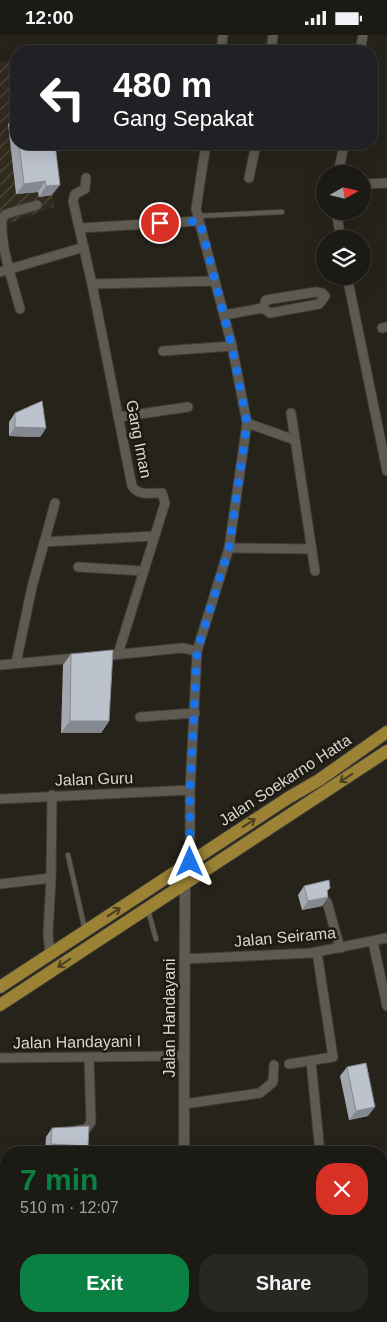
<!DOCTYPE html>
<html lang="en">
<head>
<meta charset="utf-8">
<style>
	body { margin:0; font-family:Helvetica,sans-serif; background:#292722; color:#f1f3f6; height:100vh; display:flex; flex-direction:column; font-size:19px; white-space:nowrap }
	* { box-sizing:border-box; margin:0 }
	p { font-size:16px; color:#a0a1a0 }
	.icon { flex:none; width:28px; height:28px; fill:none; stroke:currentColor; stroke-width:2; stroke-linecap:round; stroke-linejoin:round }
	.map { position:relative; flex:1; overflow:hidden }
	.panel { position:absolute; left:0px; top:1111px; width:388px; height:176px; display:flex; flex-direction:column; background:#1c1a14; border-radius:20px 20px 0 0; box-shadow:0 5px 20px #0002,0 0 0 1px #3a3834 }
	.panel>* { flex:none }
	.banner { position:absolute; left:10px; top:10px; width:368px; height:105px; border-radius:20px; box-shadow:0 5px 20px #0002,0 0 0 1px #3a3834; background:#202124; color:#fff; overflow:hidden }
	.needle { width:32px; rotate:82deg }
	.tools { position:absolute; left:316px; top:130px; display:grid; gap:10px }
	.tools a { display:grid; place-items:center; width:55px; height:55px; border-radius:50%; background:#1c1a14; box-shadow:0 5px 20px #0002,0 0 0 1px #3a3834; font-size:25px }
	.pin { position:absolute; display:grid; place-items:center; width:42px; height:42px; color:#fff; margin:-21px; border:2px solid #fff; border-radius:50%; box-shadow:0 1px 5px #0007 }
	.me { position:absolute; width:55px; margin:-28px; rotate:0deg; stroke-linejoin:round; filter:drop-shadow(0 0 4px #0008) }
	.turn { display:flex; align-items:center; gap:18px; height:105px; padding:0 20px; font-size:22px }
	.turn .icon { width:65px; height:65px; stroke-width:2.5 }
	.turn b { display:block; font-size:35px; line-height:42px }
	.round { display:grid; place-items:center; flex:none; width:52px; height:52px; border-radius:20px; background:#292722 }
	.overview { display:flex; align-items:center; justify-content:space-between; height:85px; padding:0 20px }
	h1 { font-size:30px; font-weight:700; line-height:38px; color:#0b8043 }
	.primary-button { display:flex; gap:10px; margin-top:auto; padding:10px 20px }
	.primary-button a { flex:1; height:58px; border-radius:20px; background:#0b8043; color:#fff; font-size:20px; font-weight:700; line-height:58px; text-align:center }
	.primary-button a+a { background:#292722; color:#f1f3f6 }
	.status { display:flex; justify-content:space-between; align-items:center; height:35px; padding:0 25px; background:#1c1a14; direction:ltr }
	.status svg { height:14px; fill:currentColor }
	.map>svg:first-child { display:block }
</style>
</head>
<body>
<div class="status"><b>12:00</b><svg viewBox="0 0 49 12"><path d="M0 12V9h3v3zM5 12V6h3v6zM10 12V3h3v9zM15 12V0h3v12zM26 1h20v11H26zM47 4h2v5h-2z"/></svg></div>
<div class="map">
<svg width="387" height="1287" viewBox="0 0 387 1287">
	<defs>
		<pattern id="industrial-furrows" width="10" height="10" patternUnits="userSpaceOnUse" patternTransform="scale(1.25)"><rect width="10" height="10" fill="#302b1d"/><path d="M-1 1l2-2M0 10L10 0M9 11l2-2" fill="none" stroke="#4d493d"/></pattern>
	</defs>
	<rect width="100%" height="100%" fill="#26231b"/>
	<polygon fill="url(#industrial-furrows)" points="16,25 16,109 47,109 54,172 0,192 0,27"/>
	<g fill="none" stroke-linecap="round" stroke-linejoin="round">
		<g stroke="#3f3d37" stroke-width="6">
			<g id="service">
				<polyline points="198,181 282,177"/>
				<polyline points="68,820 85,895"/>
				<polyline points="148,875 156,904"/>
				<polyline points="108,1283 151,1287"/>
			</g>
		</g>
		<g stroke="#3f3d37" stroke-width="11">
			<g id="minor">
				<polyline points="221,16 223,0"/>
				<polyline points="271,16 273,0"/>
				<polyline points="360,16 363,0"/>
				<polyline points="338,139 344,109"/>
				<path d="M86 143 85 154 75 159 73 166 92 249 132 451C138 461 151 458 162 458L165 468 118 619"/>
				<polyline points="249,143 256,109"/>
				<polyline points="362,149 387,148"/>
				<polyline points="336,176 341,204"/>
				<polyline points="80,193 199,186"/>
				<polyline points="0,237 84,212"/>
				<polyline points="347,241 387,436"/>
				<polyline points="92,249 215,246"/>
				<polygon points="316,257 322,258 325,261 319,269 270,278 263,273 266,265"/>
				<path d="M20 274C13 246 0 213 2 183L6 179 37 170"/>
				<polyline points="224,280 263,273"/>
				<polyline points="382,293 387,292"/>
				<polyline points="163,316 232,311"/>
				<polyline points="291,378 315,536"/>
				<polyline points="119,382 188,372"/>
				<polyline points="247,388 295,405"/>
				<polyline points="44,507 154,501"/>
				<polyline points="229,513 312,514"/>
				<polyline points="78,532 143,536"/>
				<polyline points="112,620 182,613 197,616"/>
				<polyline points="16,628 32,552 55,468"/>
				<polyline points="0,630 77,623"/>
				<polyline points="140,682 195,678"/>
				<polyline points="0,764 190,755"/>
				<polyline points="190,827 190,755 197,616 229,513 247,388 232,311 196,174 206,109"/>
				<polyline points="0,849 51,843"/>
				<polyline points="327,867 340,913"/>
				<polyline points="373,907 387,971"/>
				<polyline points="50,919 48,899 51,843 52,760"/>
				<polyline points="185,924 311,918 387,903"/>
				<polyline points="0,1023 184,1021"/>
				<polyline points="311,1026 320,1118"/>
				<polyline points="289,1029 333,1022 317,917"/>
				<polyline points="184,1069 260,1058 273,1047 274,1030"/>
				<polyline points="78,1095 86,1094 91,1087 89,1022"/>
				<polyline points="381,1243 387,1216"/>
				<polyline points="381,1281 387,1284"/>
			</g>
		</g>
		<g stroke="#3f3d37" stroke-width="12">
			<g id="tertiary">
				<polyline points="184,1118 185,849"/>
				<polyline points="185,1281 185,1287"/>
			</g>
		</g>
		<g stroke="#3f3d37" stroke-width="14">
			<g id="primary">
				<polyline points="0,952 288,763 319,745 387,697"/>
				<polyline points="0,970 387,716"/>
			</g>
		</g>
		<use href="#service" stroke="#5e5a51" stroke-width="4.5"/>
		<use href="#minor" stroke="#5e5a51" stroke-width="9"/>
		<use href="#tertiary" stroke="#5e5a51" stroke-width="10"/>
		<use href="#primary" stroke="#9b8235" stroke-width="12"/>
	</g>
	<g fill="#a3a8b0">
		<polygon points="16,79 16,109 55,109 52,160 39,162 38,157 16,159 8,89"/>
		<polygon points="15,378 46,393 40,402 9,401 9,387"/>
		<polygon points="71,619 109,686 101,698 61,698 63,630"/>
		<polygon points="304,851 328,857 328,862 322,871 302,875 298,860"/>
		<polygon points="347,1032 368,1081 349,1085 340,1041"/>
		<polygon points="52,1093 88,1111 84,1118 45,1118 46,1102"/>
	</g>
	<g fill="#848890">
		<polygon points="45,146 38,157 16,159 24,149"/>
		<polygon points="60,150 52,160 39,162 46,151"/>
		<polygon points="15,392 46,393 40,402 9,401"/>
		<polygon points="70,686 109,686 101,698 61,698"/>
		<polygon points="328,862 322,871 302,875 308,866"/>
		<polygon points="375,1072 368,1081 349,1085 356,1076"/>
		<polygon points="51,1109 88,1111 84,1118 45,1118"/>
	</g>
	<g fill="#bdc3cd" stroke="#848890">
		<polygon points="19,109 55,109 60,150 46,151 45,146 24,149"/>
		<polygon points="42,366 46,393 15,392 15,378"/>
		<polygon points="113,615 109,686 70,686 71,619"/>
		<polygon points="329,845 330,853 327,856 328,862 308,866 304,851"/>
		<polygon points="366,1028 375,1072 356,1076 347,1032"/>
		<polygon points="89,1091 88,1111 51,1109 52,1093"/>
	</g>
	<defs><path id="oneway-shaft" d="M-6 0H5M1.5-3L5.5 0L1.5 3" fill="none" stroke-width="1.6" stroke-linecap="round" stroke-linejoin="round" transform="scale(1.25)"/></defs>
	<g stroke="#493e1e">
		<use href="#oneway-shaft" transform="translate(346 743) rotate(147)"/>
		<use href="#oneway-shaft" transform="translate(249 788) rotate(-33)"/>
		<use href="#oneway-shaft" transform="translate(114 877) rotate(-33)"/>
		<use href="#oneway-shaft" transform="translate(64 928) rotate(147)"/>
	</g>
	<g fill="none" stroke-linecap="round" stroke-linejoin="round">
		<polyline stroke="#1a73e8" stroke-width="9" stroke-dasharray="0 16.2" points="160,188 200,186 232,312 247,388 229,513 197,616 190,755 190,827"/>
	</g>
	<g text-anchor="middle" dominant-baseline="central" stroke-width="5" stroke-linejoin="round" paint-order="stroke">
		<g font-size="16" fill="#d8d6d1" stroke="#1d1a12">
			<text transform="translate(139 404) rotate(79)">Gang Iman</text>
			<text transform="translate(94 744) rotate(-2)">Jalan Guru</text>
			<text transform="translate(285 745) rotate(-33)">Jalan Soekarno Hatta</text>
			<text transform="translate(285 902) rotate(-5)">Jalan Seirama</text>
			<text transform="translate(169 983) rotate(-90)">Jalan Handayani</text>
			<text transform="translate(77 1007) rotate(-1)">Jalan Handayani I</text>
		</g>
	</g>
</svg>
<div class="tools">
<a><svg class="needle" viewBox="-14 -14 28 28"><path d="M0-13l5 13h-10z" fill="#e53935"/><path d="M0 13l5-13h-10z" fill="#a0a1a0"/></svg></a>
<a><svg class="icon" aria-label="layers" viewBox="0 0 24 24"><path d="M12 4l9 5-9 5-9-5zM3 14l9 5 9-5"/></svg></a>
</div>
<div class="pin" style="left:160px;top:188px;background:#d93025"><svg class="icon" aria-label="arrive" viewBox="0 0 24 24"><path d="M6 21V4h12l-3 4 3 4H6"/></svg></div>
<svg class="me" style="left:190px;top:827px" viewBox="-20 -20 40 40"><path d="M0-17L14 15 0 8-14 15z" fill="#1a73e8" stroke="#fff" stroke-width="4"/></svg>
<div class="banner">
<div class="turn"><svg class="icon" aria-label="left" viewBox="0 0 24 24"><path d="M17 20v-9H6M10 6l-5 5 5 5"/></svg><div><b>480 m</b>Gang Sepakat</div></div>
</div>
<section class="panel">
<div class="overview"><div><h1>7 min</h1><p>510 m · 12:07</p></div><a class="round" style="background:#d93025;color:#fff"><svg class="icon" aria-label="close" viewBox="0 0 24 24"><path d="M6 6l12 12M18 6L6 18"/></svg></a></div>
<div class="primary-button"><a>Exit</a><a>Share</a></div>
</section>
</div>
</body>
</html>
